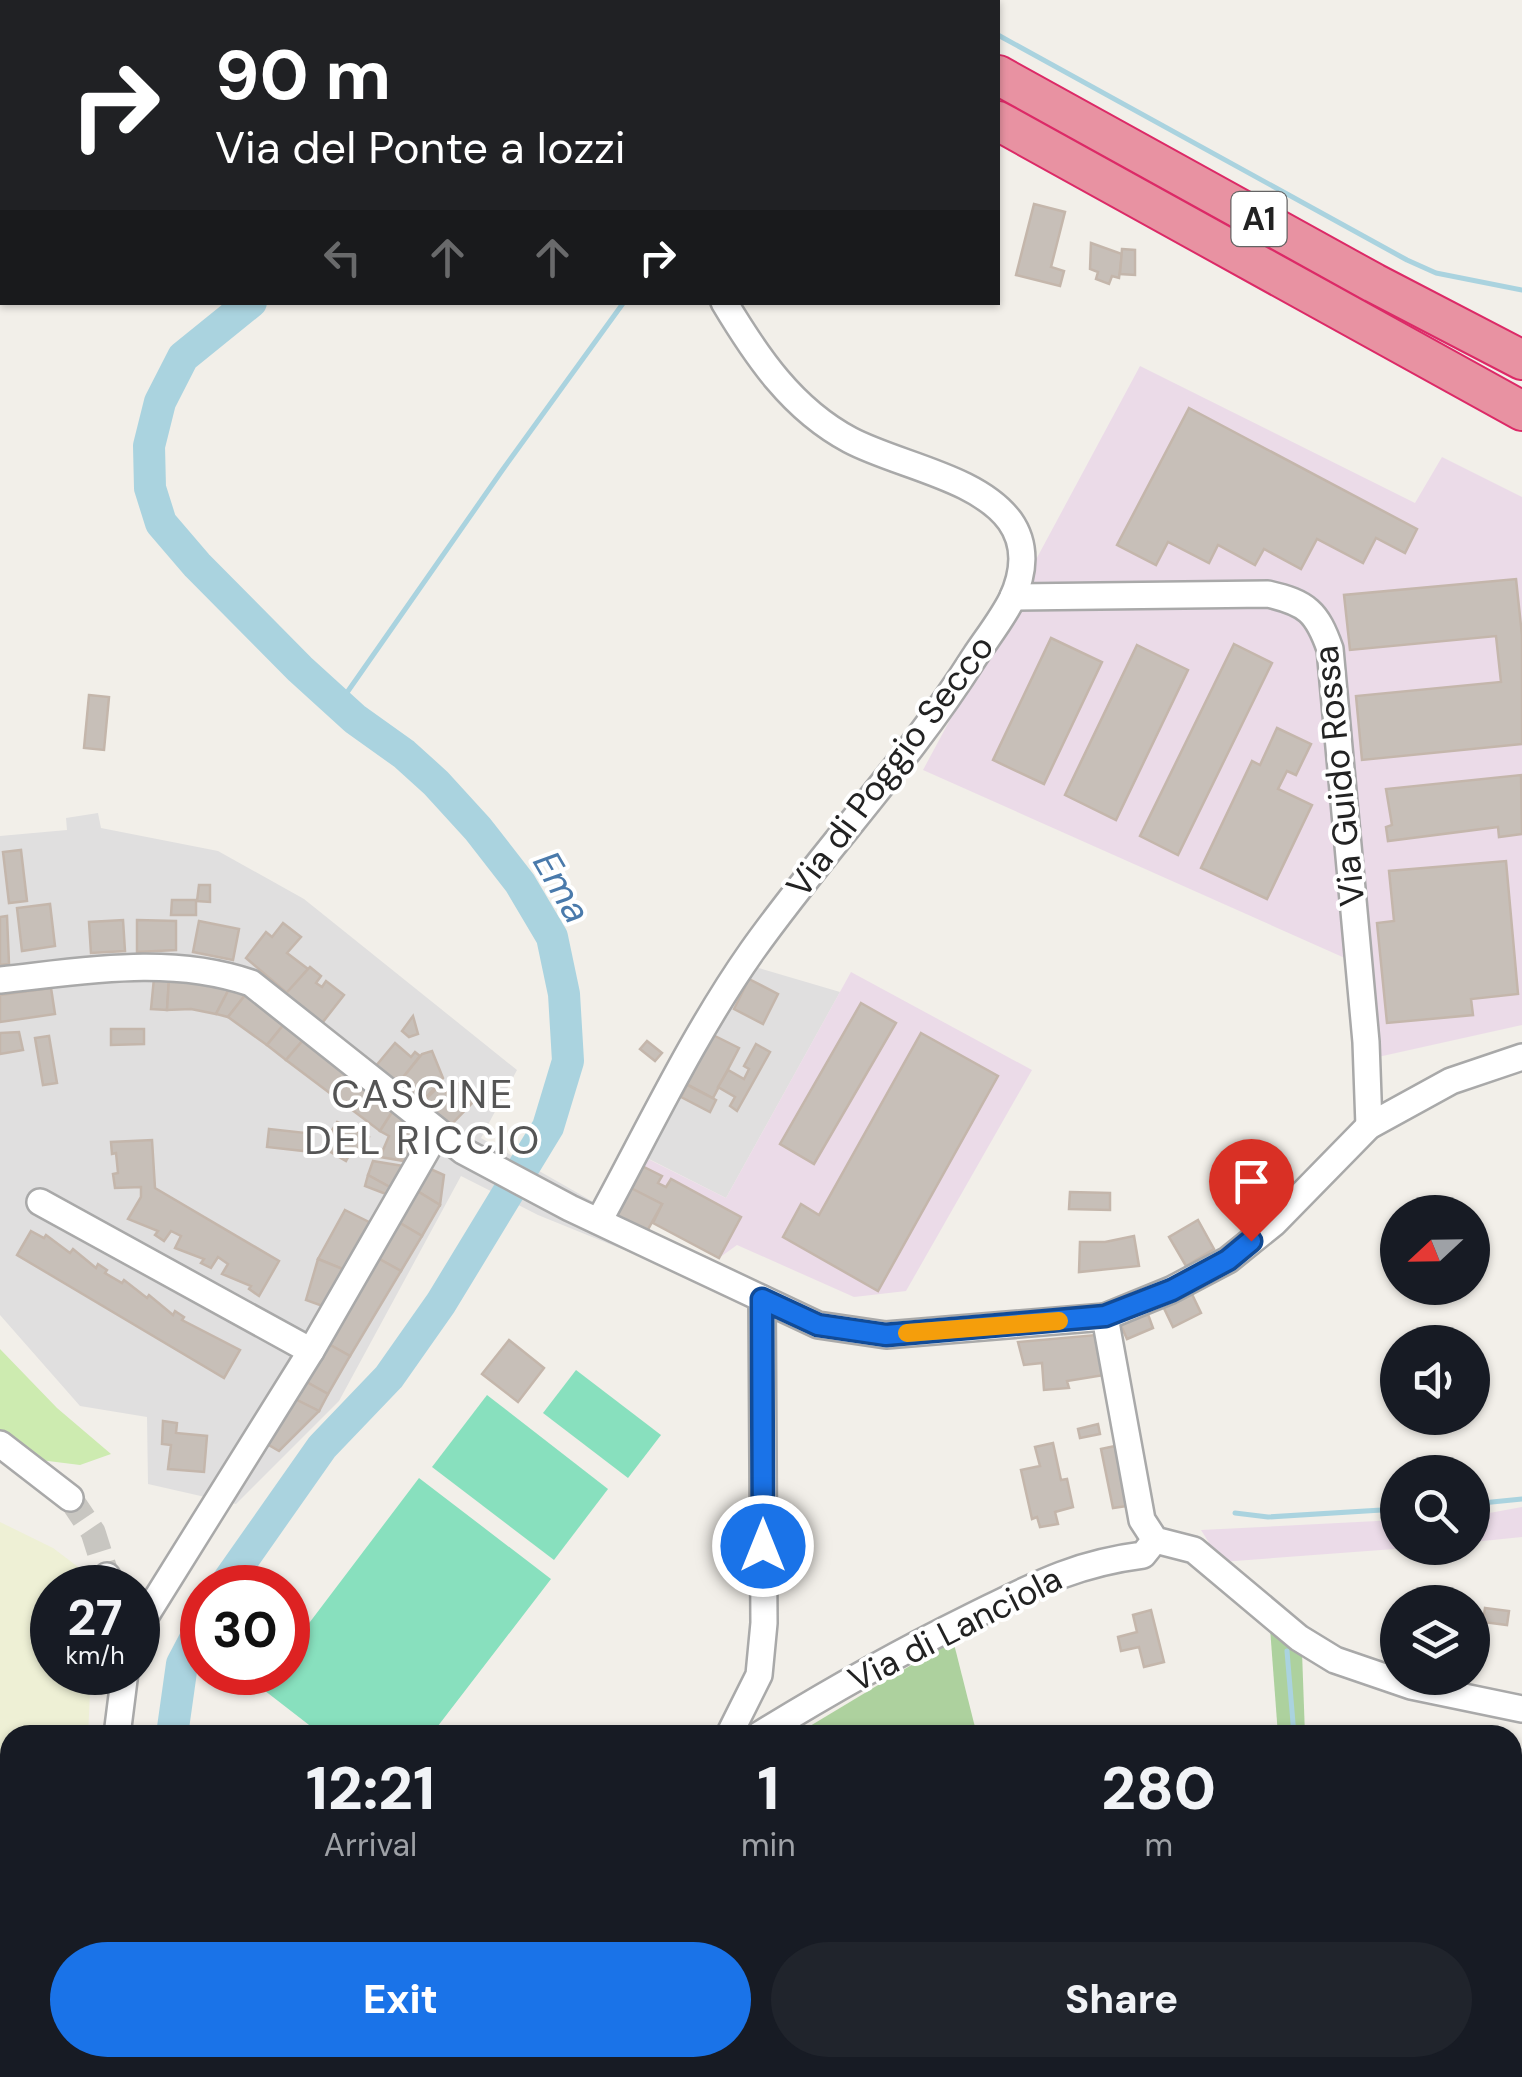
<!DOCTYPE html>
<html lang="en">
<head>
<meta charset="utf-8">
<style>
	body { margin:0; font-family:"DM Sans",sans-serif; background:#20242c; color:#f1f3f6; height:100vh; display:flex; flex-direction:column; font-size:38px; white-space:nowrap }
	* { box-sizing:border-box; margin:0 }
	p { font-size:32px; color:#9ea1a6 }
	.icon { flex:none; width:55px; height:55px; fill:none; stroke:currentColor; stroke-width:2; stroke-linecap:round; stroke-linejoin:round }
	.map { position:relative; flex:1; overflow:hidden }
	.sheet { position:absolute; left:0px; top:1725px; width:1522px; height:352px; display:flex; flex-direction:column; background:#171b24; border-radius:30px 30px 0 0; box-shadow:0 2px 8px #0004 }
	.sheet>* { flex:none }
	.hud { position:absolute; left:0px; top:0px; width:1000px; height:305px; box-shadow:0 2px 8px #0004; background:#202124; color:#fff; overflow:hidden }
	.needle { width:65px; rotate:248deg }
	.buttons { position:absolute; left:1380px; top:1195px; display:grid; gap:20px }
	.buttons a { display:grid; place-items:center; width:110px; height:110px; border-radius:50%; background:#171b24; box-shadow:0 2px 8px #0004; font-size:50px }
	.speed { position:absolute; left:30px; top:1565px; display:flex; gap:20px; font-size:50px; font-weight:700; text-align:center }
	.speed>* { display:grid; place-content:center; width:130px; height:130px; border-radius:50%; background:#171b24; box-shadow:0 2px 8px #0004; line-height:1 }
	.speed small { font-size:25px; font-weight:400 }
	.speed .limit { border:15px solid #d22; background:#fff; color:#111 }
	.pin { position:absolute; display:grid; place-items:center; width:85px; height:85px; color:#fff; margin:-102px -42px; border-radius:50% 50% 50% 0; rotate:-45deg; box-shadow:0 0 10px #0007 }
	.pin .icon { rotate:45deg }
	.me { position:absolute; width:110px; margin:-55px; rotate:0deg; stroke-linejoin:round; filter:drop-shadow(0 0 8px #0008) }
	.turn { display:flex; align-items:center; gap:35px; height:210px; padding:0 50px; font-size:45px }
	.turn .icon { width:130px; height:130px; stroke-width:2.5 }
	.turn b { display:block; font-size:70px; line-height:85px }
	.lanes { display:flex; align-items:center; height:95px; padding:0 50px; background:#0003; justify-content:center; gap:50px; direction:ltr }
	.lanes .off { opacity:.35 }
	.eta { display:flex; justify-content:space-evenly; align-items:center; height:170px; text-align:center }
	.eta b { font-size:60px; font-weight:800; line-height:70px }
	.primary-button { display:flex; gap:20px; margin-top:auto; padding:20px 50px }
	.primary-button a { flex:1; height:115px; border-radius:60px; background:#1a73e8; color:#fff; font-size:40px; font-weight:800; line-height:115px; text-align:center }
	.primary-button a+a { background:#20242c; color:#f1f3f6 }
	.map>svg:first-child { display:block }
</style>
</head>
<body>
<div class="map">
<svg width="1522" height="2077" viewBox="0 0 1522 2077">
	<rect width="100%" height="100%" fill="#f2efe9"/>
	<polygon fill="#e0dfdf" points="98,813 101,828 218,851 304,899 517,1070 481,1138 597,1204 735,961 840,992 726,1198 647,1158 662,1204 634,1254 538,1215 461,1176 339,1401 236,1504 148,1484 147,1417 80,1406 0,1315 0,836 67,830 66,818"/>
	<g fill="#ebdbe8">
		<polygon points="1140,366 1415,503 1442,457 1522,497 1522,1025 1378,1057 1365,967 923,770"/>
		<polygon points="851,972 1032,1070 906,1291 854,1297 737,1245 719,1258 653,1223 662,1204 630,1188 646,1158 726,1198"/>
		<polygon points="1522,1507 1522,1537 1473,1542 1473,1516"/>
		<polygon points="1397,1520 1398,1548 1408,1548 1221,1562 1201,1530"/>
	</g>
	<g fill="#eef0d5">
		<polygon points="0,1522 53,1548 90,1576 91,1587 52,1588 52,1672 91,1673 88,1735 10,1735 10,1939 3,1941 0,1925"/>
		<polygon points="619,2068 876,2068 872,2077 619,2077"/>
	</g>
	<g fill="#cdebb0">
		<polygon points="0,1349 57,1408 111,1454 80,1465 0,1455"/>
		<polygon points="0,1965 10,1977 10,2068 58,2068 56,2077 0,2077"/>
	</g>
	<g fill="#add19e">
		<polygon points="1270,1628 1302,1652 1305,1735 1278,1735"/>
		<polygon points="953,1640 977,1735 795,1735"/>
		<polygon points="1513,2064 1522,2066 1522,2077 1294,2077 1288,2068 1512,2068"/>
		<rect x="370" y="2068" width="249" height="9"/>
	</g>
	<g fill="#88e0be">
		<polygon points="576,1370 661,1435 628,1478 543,1413"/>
		<polygon points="487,1395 608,1489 554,1560 432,1467"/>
		<polygon points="419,1478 551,1579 431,1735 322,1735 260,1687 271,1673 288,1672 288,1651"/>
	</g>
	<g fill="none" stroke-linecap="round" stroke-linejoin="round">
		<g stroke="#aad3df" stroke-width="5">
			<polyline points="934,0 939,2"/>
			<polyline points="998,35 1407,260 1436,273 1522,290"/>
			<polyline points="339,704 501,472 624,302"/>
			<polyline points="1472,1504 1522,1499"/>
			<polyline points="1235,1513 1268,1517 1398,1509"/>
			<polyline points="1287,1651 1294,1735"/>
			<polyline points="1336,2068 1340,2077"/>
		</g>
		<g stroke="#aad3df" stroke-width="32">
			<polyline points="0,103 2,103"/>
			<polyline points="223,1588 322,1447 389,1377 441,1303 548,1127 568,1061 564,994 552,937 520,883 478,829 436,783 404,754 355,719 300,669 197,565 161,523 150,488 149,446 160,402 183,357 251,302"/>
			<polyline points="172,1735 182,1664 202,1626"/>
			<polyline points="332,2068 336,2077"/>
		</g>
	</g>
	<g fill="#c7bfb8" stroke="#c4b6ab" stroke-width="2.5">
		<polygon points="1034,204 1065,212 1051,267 1064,271 1060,286 1016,275"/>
		<polygon points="1091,243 1122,254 1119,278 1112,276 1109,284 1096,279 1098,272 1090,269"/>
		<polygon points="1122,249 1135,250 1135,275 1120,274"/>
		<polygon points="1189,408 1417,529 1405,553 1376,538 1363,563 1317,539 1301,569 1264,549 1255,565 1218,545 1209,563 1168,542 1156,565 1117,545"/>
		<polygon points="1516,579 1522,635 1522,744 1362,760 1356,696 1501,682 1496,636 1350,650 1344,595"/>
		<polygon points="1051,638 1102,662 1044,784 993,760"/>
		<polygon points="1234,644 1272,663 1178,855 1140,836"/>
		<polygon points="1137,645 1188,670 1116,820 1065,795"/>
		<polygon points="89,695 109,697 104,750 84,748"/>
		<polygon points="1277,728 1311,744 1296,775 1287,771 1278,789 1312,805 1267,899 1201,868 1252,761 1260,765"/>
		<polygon points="1521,775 1522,834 1499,837 1498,827 1388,841 1386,827 1392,825 1386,789"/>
		<polygon points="21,850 27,901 9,903 3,852"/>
		<polygon points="1506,861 1518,994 1471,999 1473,1015 1387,1023 1377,923 1394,921 1389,871"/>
		<polygon points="199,885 210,885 210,902 197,901"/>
		<polygon points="172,900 196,900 196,915 171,915"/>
		<polygon points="50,904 55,946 22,951 17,908"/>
		<polygon points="7,916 9,964 0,965 0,917"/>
		<polygon points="123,920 125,951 91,953 89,922"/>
		<polygon points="137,920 176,921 176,950 137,952"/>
		<polygon points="199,921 239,929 233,960 193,952"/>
		<polygon points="283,923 301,937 287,953 308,969 287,993 246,958 266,932 272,937"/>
		<polygon points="310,967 321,976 316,983 322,987 326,981 344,995 319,1027 280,1000"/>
		<polygon points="154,978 169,979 167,1010 151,1009"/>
		<polygon points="169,979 229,989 216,1014 191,1009 167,1010"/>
		<polygon points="749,979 778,994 763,1024 734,1009"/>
		<polygon points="51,988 55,1014 0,1022 0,995"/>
		<polygon points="229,989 246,994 228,1017 216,1014"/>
		<polygon points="246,994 285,1023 267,1045 228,1017"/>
		<polygon points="861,1003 896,1023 814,1164 780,1144"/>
		<polygon points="413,1016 418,1034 409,1037 402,1031"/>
		<polygon points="285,1023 304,1039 286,1060 267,1045"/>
		<polygon points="111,1029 144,1029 144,1044 111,1045"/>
		<polygon points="19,1032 23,1050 0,1054 0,1033"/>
		<polygon points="709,1033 739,1048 713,1098 683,1082"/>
		<polygon points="921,1033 998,1076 878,1291 783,1237 801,1204 819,1215"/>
		<polygon points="49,1036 57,1083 43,1085 35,1038"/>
		<polygon points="304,1039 394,1109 380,1131 286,1060"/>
		<polygon points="647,1041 662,1053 655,1061 640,1049"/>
		<polygon points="395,1043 411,1057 415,1052 420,1056 397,1085 375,1067"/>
		<polygon points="756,1044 770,1052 737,1111 730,1106 735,1097 718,1087 728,1070 744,1079 749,1069 744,1066"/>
		<polygon points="432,1051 443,1078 419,1106 397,1085 422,1054"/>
		<polygon points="462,1081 478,1097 445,1131 419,1106 439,1086 448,1094"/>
		<polygon points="687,1085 716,1100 710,1112 681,1097"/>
		<polygon points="394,1109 419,1127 420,1142 410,1162 380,1157 389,1136 380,1131"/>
		<polygon points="337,1122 369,1137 367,1145 360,1144 358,1151 353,1148 346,1161 322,1147"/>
		<polygon points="269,1129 306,1133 304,1151 267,1147"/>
		<polygon points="152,1140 155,1188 279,1261 259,1296 249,1289 251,1286 222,1274 228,1264 218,1257 211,1268 201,1263 204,1259 175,1248 181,1236 171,1231 164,1241 155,1235 158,1231 128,1219 141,1197 141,1187 115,1188 113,1174 118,1173 116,1153 112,1154 111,1142"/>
		<polygon points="373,1161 409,1167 395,1190 368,1175"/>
		<polygon points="642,1166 662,1176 658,1183 666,1187 671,1179 741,1217 719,1258 653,1223 662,1204 630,1188"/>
		<polygon points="426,1167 444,1175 440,1205 414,1189"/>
		<polygon points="368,1175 395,1190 391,1196 365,1186"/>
		<polygon points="627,1186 662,1204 646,1233 617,1218 614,1208"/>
		<polygon points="414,1189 440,1205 422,1236 395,1220"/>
		<polygon points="1070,1192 1110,1193 1110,1210 1069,1209"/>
		<polygon points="345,1210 375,1225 350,1272 318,1259"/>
		<polygon points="395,1220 422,1236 401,1271 374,1256"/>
		<polygon points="1198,1220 1214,1249 1186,1266 1169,1237"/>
		<polygon points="31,1231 44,1238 46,1235 70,1253 73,1249 96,1268 98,1264 107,1270 105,1273 122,1283 124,1280 147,1298 149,1295 173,1315 175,1311 184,1317 182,1320 240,1350 224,1378 17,1255"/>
		<polygon points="1134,1236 1139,1266 1079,1272 1080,1242 1105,1242"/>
		<polygon points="374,1256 401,1271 350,1356 325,1342"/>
		<polygon points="318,1259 350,1272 328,1308 306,1300"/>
		<polygon points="1189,1288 1201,1313 1173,1327 1161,1302"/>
		<polygon points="1146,1309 1153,1328 1127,1339 1119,1321"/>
		<polygon points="1096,1335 1104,1375 1067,1381 1069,1388 1044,1390 1042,1363 1024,1365 1018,1342"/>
		<polygon points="509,1340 544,1368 518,1402 482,1374"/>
		<polygon points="325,1342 350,1356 328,1394 303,1380"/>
		<polygon points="303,1380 328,1394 319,1411 293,1398"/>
		<polygon points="293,1398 319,1411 279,1451 267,1444"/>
		<polygon points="163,1421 177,1423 176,1433 207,1436 204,1472 168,1469 171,1445 162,1444"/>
		<polygon points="1098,1424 1100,1434 1080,1438 1078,1429"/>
		<polygon points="1053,1443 1061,1480 1067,1479 1073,1507 1055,1512 1058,1524 1040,1527 1037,1517 1032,1519 1021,1470 1040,1466 1035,1447"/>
		<polygon points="1115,1446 1127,1506 1113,1508 1101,1449"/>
		<polygon points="1485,1608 1509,1611 1507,1625 1483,1622"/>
		<polygon points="1151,1610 1164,1662 1144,1667 1139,1647 1121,1651 1118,1637 1137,1632 1133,1615"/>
	</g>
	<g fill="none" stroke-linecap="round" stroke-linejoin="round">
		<g stroke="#c8c6c1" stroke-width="25" stroke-dasharray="25 12" stroke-linecap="butt">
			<polyline points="727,2 728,0"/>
			<polyline points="70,1498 93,1532 107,1576"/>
		</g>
		<g stroke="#a9a9a9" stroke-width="30">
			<g id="minor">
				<path d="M1013 597 1268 594C1307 603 1317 612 1330 649L1366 1042 1369 1126"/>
				<path d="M0 980C84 971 169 955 251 983L463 1151 570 1208 818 1325 886 1335 1105 1317 1171 1290 1228 1260 1274 1223 1369 1126 1451 1081 1522 1057"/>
				<polyline points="40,1202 311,1351"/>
				<path d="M599 1221C648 1131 693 1035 752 951 823 851 909 761 975 656 987 638 1002 619 1012 599 1024 573 1027 545 1010 521 978 477 897 465 850 440 792 409 757 357 724 302"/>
				<polyline points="1105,1317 1142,1520 1155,1540 1194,1550 1299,1638 1335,1660 1411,1686 1522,1709"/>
				<polyline points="0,1444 70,1498"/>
				<polyline points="107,1576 110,1588"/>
				<polyline points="138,1636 145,1617 311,1351 437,1132"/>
				<polyline points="117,1735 125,1672"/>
				<polyline points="729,1735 759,1675 764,1623 762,1299"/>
				<path d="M759 1735C829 1692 896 1654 969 1618 1032 1587 1072 1564 1143 1555L1155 1540"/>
				<polyline points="176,2077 187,2068"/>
				<polyline points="265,2077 274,2068"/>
			</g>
		</g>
		<g stroke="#dc2a67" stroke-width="42">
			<g id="highway">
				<polyline points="777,0 782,2"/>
				<polyline points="862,0 867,2"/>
				<polyline points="998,75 1374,283 1522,360"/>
				<polyline points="998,121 1522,411"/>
			</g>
		</g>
		<use href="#minor" stroke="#fff" stroke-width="25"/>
		<use href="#highway" stroke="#e892a2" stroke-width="38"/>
	</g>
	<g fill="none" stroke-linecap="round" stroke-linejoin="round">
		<g stroke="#114b97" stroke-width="25">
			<polyline id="route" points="763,1546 762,1299 818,1325 886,1335 1105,1316 1172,1290 1228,1260 1251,1241"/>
		</g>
		<use href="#route" stroke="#1a73e8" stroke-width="18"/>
		<polyline stroke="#f59e0b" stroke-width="18" points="907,1333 1059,1321"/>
	</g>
	<g text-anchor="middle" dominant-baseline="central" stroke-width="8" stroke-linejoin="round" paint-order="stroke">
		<rect fill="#fff" stroke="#646464" stroke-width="2.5" x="1231.5" y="192" width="55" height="54" rx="8"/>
		<g font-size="32" font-weight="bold" fill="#222">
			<text x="1259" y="219">A1</text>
		</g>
		<g font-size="35" fill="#222" stroke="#fff">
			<text transform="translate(890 766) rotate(-53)">Via di Poggio Secco</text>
			<text transform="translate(1339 776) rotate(-96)">Via Guido Rossa</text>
			<text transform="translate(955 1629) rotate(-27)">Via di Lanciola</text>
		</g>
		<g font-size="38" font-style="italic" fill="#4a7aab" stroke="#fff">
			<text transform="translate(562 887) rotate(60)">Ema</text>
		</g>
		<g font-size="40" letter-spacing="2.5" fill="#555" stroke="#fff">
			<text x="423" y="1094">CASCINE<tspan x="423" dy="46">DEL RICCIO</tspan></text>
		</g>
	</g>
</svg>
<div class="buttons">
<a><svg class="needle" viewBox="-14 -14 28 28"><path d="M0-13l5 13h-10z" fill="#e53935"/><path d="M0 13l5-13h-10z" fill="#9ea1a6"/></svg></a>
<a><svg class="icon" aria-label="sound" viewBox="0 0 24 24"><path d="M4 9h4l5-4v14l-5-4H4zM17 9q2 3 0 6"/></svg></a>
<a><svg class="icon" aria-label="search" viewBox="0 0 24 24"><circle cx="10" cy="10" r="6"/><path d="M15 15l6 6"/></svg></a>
<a><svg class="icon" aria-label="layers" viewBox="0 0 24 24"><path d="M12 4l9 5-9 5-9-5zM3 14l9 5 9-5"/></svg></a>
</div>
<div class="speed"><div>27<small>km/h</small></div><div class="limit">30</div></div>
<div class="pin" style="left:1251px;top:1241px;background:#d93025"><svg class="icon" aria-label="arrive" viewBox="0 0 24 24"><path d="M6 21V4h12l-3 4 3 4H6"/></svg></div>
<svg class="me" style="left:763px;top:1546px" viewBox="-20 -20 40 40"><circle r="17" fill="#1a73e8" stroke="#fff" stroke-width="3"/><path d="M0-11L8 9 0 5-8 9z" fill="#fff"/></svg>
<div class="hud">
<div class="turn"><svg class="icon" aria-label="right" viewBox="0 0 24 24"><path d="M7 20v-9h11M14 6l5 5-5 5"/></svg><div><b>90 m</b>Via del Ponte a Iozzi</div></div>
<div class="lanes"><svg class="icon off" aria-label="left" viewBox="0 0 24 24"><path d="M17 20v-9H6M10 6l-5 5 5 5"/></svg><svg class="icon off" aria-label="ahead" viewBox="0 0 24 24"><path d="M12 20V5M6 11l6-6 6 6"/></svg><svg class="icon off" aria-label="ahead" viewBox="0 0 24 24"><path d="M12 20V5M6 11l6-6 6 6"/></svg><svg class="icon" aria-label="right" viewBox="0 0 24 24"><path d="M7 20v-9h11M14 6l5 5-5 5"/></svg></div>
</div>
<section class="sheet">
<div class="eta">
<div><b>12:21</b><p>Arrival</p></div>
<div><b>1</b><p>min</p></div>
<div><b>280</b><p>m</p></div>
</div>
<div class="primary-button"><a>Exit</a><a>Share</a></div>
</section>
</div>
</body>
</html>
